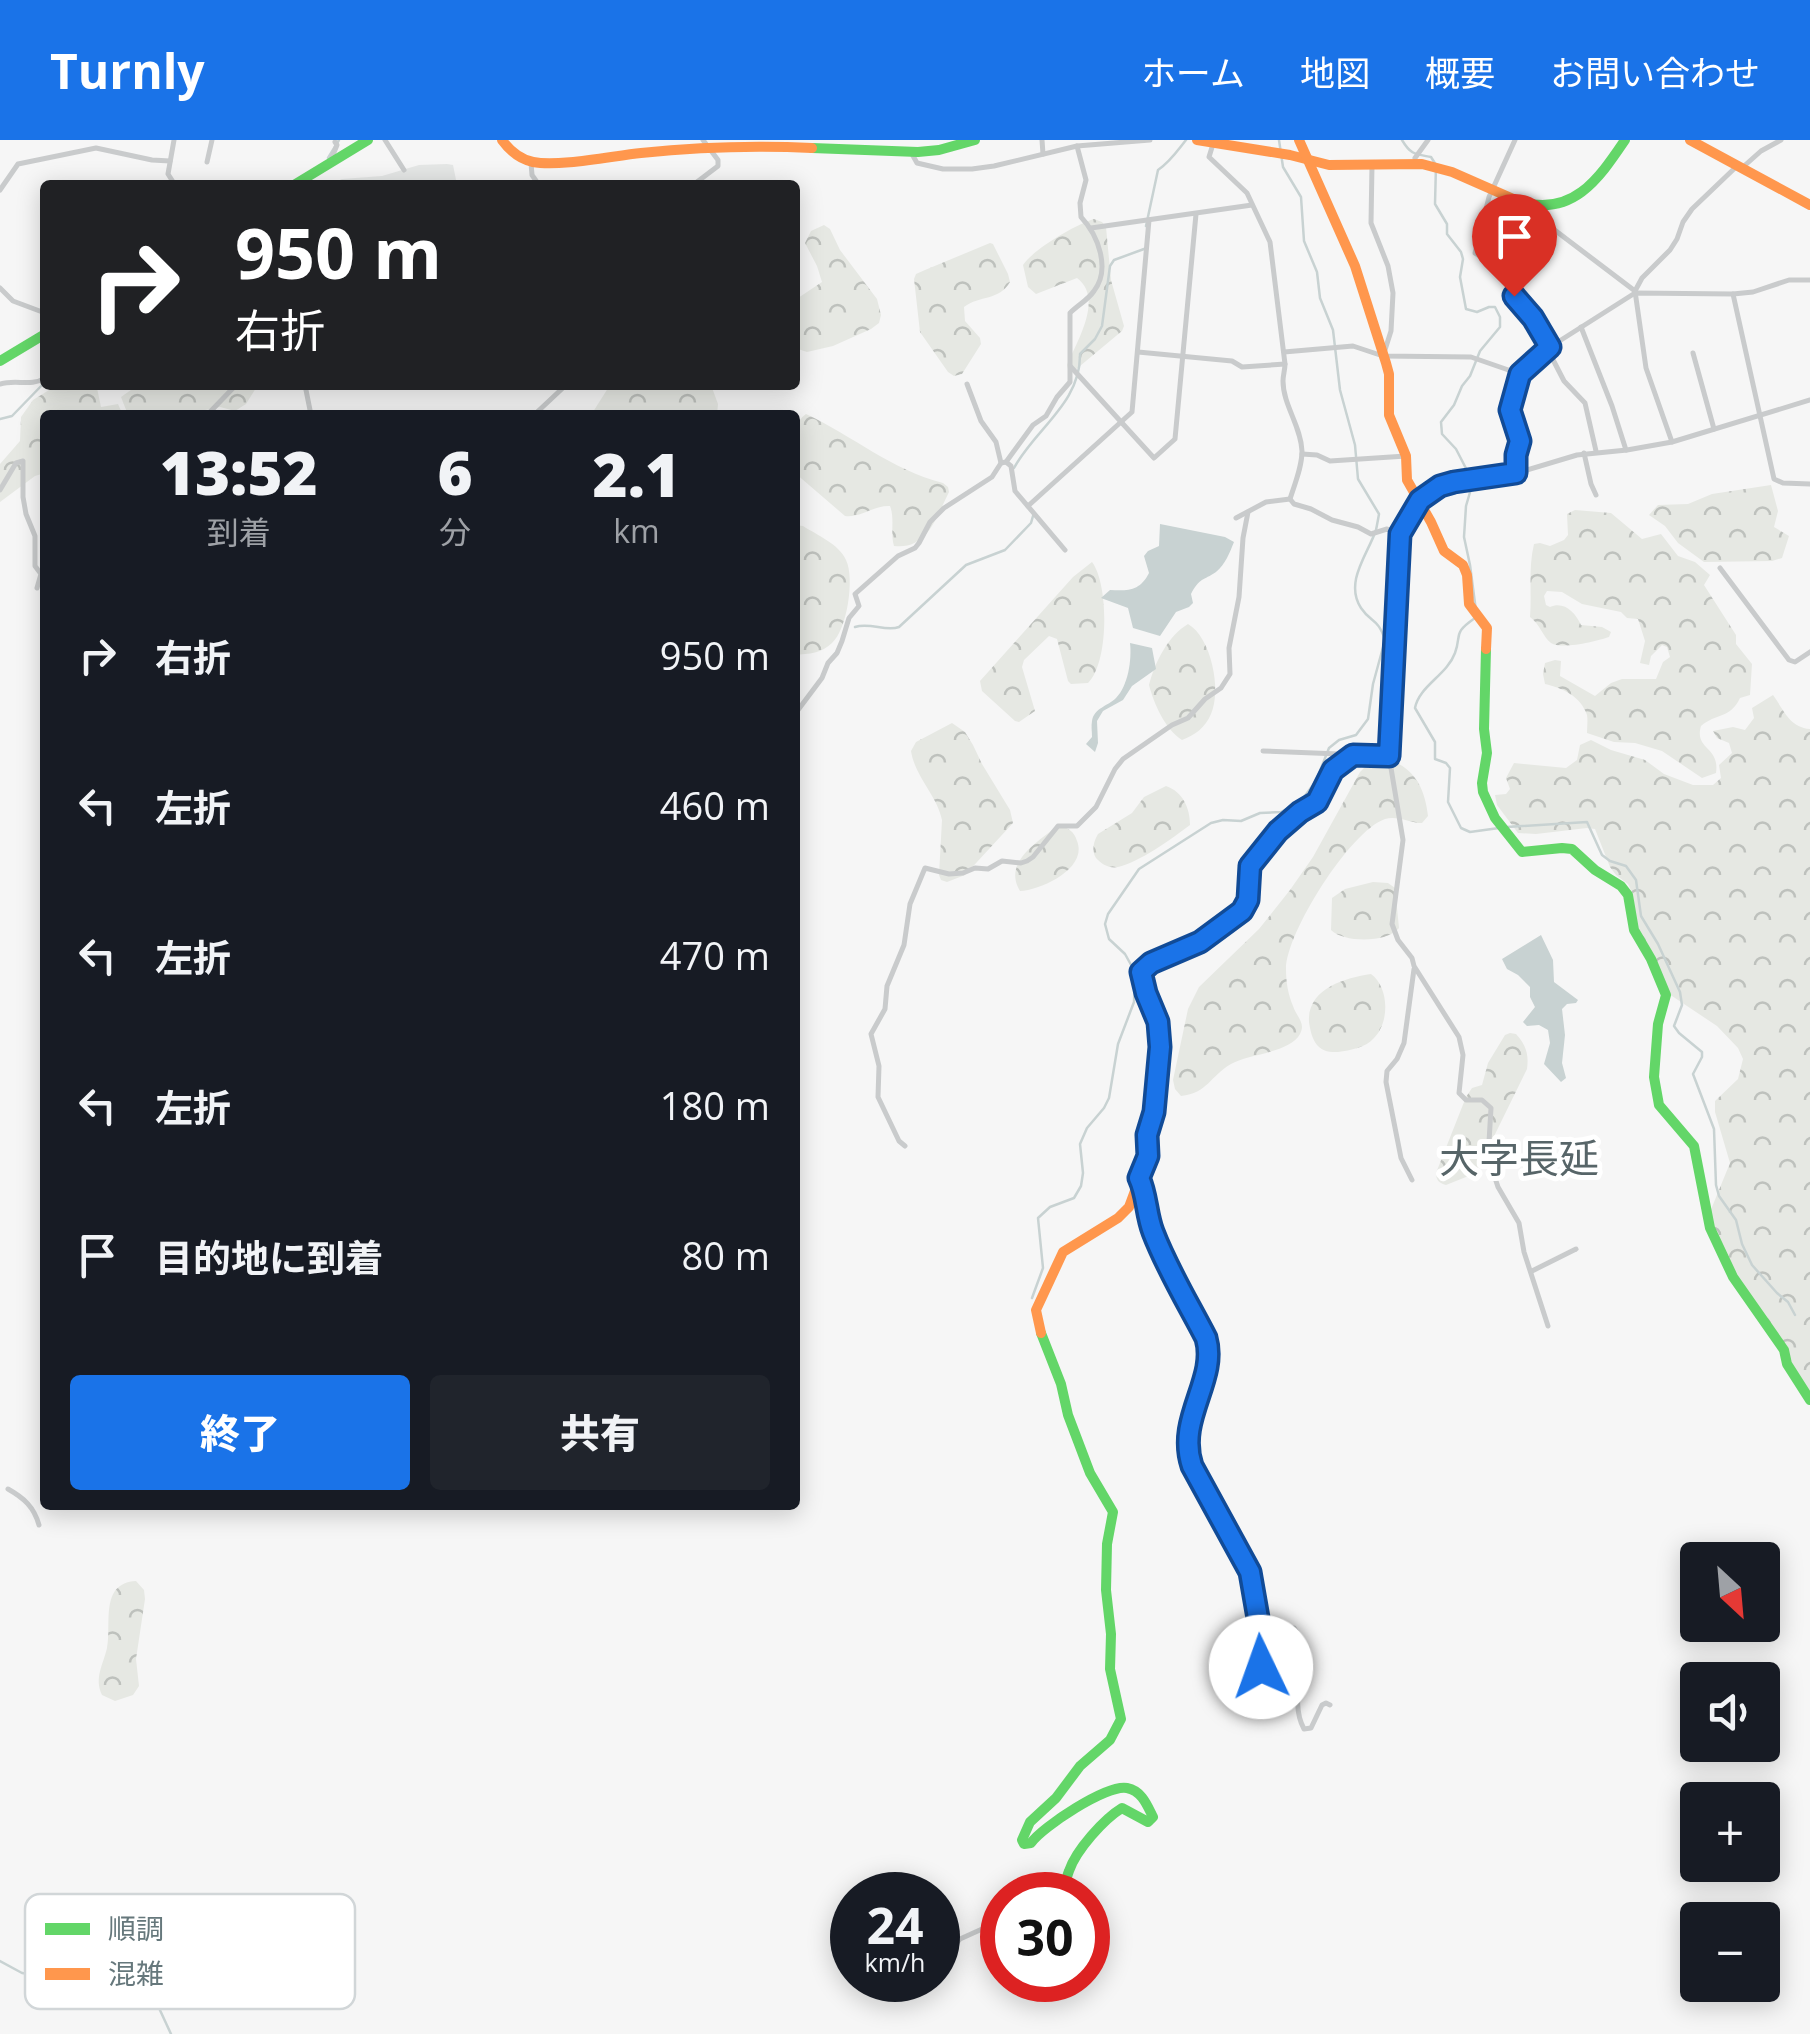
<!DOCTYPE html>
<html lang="ja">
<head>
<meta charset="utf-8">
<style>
	body { margin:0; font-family:"Open Sans","Noto Sans JP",sans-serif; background:#20242c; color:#f1f3f6; height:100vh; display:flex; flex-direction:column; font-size:38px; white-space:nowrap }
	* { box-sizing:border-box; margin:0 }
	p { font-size:32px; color:#9ea1a6 }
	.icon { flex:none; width:55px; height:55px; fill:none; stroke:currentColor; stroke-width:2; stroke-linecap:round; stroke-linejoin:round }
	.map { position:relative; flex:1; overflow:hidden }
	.details { position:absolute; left:40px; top:270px; width:760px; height:1100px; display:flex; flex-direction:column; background:#171b24; border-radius:10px; box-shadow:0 5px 25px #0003 }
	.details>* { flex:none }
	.hud { position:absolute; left:40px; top:40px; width:760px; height:210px; border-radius:10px; box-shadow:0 5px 25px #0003; background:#202124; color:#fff; overflow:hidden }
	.needle { width:65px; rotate:154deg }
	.tools { position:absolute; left:1680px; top:1402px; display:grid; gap:20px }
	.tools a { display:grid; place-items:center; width:100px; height:100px; border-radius:10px; background:#171b24; box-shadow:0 5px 25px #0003; font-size:50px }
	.speed { position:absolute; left:830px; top:1732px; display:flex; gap:20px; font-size:50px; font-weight:700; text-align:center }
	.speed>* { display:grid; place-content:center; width:130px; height:130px; border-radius:50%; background:#171b24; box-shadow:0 5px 25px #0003; line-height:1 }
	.speed small { font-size:25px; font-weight:400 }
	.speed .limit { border:15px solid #d22; background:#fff; color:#111 }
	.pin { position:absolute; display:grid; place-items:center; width:85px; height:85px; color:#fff; margin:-102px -42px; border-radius:50% 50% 50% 0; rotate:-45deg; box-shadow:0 0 10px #0007 }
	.pin .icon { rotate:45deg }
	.me { position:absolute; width:110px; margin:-55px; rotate:357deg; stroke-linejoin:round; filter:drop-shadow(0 0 8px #0008) }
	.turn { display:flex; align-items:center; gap:35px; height:210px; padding:0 30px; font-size:45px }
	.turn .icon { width:130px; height:130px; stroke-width:2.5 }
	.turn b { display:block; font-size:70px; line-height:85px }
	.eta { display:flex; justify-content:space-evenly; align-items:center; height:170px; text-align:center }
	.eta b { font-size:60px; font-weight:800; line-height:70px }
	.primary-button { display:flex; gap:20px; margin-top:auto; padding:20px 30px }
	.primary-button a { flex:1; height:115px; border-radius:10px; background:#1a73e8; color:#fff; font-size:40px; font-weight:800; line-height:115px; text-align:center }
	.primary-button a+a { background:#20242c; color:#f1f3f6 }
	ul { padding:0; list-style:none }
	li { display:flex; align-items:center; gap:30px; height:150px; padding:0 30px }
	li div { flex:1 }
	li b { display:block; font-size:38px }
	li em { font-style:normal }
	header { display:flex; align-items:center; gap:60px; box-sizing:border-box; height:140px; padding:0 50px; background:#1a73e8; color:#fff }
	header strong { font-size:48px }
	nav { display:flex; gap:55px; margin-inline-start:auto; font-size:35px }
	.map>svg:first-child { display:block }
</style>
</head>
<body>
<header>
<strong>Turnly</strong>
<nav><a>ホーム</a><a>地図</a><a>概要</a><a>お問い合わせ</a></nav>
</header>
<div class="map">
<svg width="1810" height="1894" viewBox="0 0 1810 1894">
	<defs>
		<pattern id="forest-crowns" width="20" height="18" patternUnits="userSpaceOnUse" patternTransform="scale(2.5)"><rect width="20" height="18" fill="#e6e8e3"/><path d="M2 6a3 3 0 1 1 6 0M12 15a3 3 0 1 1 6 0" fill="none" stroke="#bec1bd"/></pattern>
	</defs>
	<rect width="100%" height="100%" fill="#f6f6f6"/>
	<polygon fill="#e5e7e6" points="447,24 453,25 457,45 328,45 342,39 382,36 419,25"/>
	<g fill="url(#forest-crowns)">
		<path d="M1094 79 1102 82 1106 87 1111 140 1124 186 1122 191 1074 231 1068 229 1067 225C1077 201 1104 158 1077 138L1036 154 1028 147 1023 125C1035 108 1075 85 1094 79Z"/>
		<polygon points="824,85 830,89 840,110 877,159 881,175 879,183 871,189 833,206 807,212 795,208 795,160 822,142 817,126 805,103 811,91"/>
		<path d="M990 103 993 104 1008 134 1010 142C999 161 980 155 964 167L965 181 980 198 981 204 962 234 954 236 948 232 920 192 914 139 916 134 925 130Z"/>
		<polygon points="57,245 89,245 97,248 101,267 118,264 123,275 45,275 45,333 35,336 0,362 0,324 20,301 21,277 33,260"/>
		<polygon points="138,245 255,245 256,248 246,264 235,271 220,267 181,275 128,275 121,257"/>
		<polygon points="610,245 711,245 718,264 717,275 591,275"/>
		<path d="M806 274C853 296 892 330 943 343L948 347 949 352C936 377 928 410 894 406 890 393 895 379 890 366 874 365 861 378 845 376L795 333C795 314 789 285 806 274Z"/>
		<polygon points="1771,345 1778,371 1774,387 1789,396 1782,418 1772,421 1704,422 1678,403 1665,386 1649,375 1658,365 1688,364 1712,354"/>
		<path d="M1575 370 1611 373 1642 399 1661 394 1678 416 1695 422 1710 435 1704 445 1736 495V504L1752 524 1750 555 1740 558C1730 579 1716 573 1701 586 1694 610 1720 606 1716 633L1702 638 1662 611 1635 603 1614 602 1587 593C1587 587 1588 581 1587 575 1581 556 1562 548 1545 544L1543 534 1545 523 1555 520 1561 521 1560 536 1595 556 1611 543 1622 539H1656L1663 522 1670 517 1667 507 1662 505 1651 516 1649 525 1640 523 1645 501 1638 479 1627 478 1621 472 1582 464 1562 452 1547 451 1544 456 1546 465 1550 467C1564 461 1575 472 1581 485L1602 487 1611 492 1609 497C1597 501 1562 510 1551 503 1543 497 1540 484 1530 477 1532 452 1528 429 1534 404L1540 403 1550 406 1564 400 1568 395 1567 374Z"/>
		<path d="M795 385 803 386C817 395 839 404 846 420 855 438 847 490 832 503 822 513 809 514 795 515Z"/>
		<path d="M1092 422C1109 444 1109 523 1088 543L1071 544 1068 541 1057 499 1049 496 1024 520 1022 527 1035 571 1019 582 1015 581 982 551 980 541 1073 437Z"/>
		<path d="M1188 484C1211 497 1222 550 1211 574 1205 588 1195 595 1182 600 1165 589 1154 564 1149 545 1155 522 1168 496 1188 484Z"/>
		<path d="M1773 555C1784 570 1789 587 1810 589V1256L1731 1127 1728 1117 1712 1087 1710 1072 1730 1023 1715 972V961L1738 939 1743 919 1738 908 1717 886 1669 854 1635 784 1633 754 1628 744 1616 735 1610 727 1595 689 1587 688 1536 694 1518 693 1497 665 1495 655 1506 654 1510 649 1506 638 1514 623 1566 628 1577 620 1580 605 1591 600 1611 610 1645 620 1664 634 1693 645H1713L1721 638 1719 625 1732 613 1729 603 1717 598 1713 591 1733 587 1745 590 1754 578 1752 568Z"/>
		<path d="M952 583 965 592 973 605 982 624 1010 670 1013 683 965 735 947 742 941 740 939 735 942 680C937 655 915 637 911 611L916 602Z"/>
		<path d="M1383 618C1413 625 1425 647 1428 676L1422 683C1410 683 1397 675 1385 679 1350 691 1286 793 1286 829 1286 842 1288 854 1293 866 1295 873 1302 880 1302 887 1302 889 1301 892 1300 894 1290 913 1247 914 1231 924 1210 936 1208 953 1181 956L1175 949 1173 940 1188 869 1199 847 1259 789 1290 750 1313 717 1360 632 1369 623Z"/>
		<path d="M1166 646C1183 652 1190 668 1190 685 1173 698 1138 723 1118 727 1110 729 1101 724 1096 718 1091 710 1094 701 1098 694L1132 673 1144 657Z"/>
		<path d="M1059 685C1068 688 1074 691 1077 701 1088 728 1042 750 1020 751 1002 722 1039 701 1059 685Z"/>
		<path d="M1373 742 1388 743 1395 748 1399 788C1387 803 1344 803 1331 790L1332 758 1345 749Z"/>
		<path d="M1371 834C1389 847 1390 882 1374 898 1365 908 1351 910 1338 912 1330 912 1323 912 1317 905 1312 899 1310 889 1309 882 1307 849 1344 838 1371 834Z"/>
		<path d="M1510 893 1516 894C1526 905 1529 914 1527 929L1476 1033 1446 1045C1439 1043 1436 1040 1436 1033L1466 957 1472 948 1482 945 1488 923 1505 895Z"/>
		<path d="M136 1441 144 1450 145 1459 136 1519 139 1546 133 1555 115 1561 102 1555C94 1538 103 1525 107 1508 112 1485 99 1443 136 1441Z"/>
	</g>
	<g fill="#c8d2d2">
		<path d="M1160 384 1225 397 1234 402C1230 412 1225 425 1216 432 1203 441 1200 437 1191 454L1193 463 1189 467 1176 472 1160 496 1133 488 1128 468 1101 458 1110 450C1128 451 1140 451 1149 433L1144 416 1148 411 1159 406Z"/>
		<path d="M1130 503 1152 508 1156 529 1132 546 1123 560 1103 571 1097 581 1098 603 1095 612 1086 604 1092 597C1092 592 1091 586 1092 581 1094 568 1108 566 1116 558 1128 546 1132 520 1130 503Z"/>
		<polygon points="1541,795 1553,820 1554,842 1578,860 1576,863 1567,864 1562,869 1565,895 1562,923 1566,938 1561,942 1544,924 1550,903 1548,890 1539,885 1527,886 1523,882 1535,867 1530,857 1530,847 1518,835 1507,829 1502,819"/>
	</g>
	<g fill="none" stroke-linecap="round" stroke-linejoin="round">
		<g stroke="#c8d2d2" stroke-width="2.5">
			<path d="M1402 0C1411 15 1415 14 1431 17L1436 25 1435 64 1447 84V94L1461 112 1463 119 1460 137 1466 169 1477 172 1489 167H1495L1500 177V187L1480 211 1470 236 1462 246 1454 265 1441 282 1442 294 1456 309 1473 342 1466 366 1464 397 1470 425 1476 471"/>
			<polyline points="328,18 339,0"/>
			<path d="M1146 86 1158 30C1170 22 1178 10 1186 0"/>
			<polyline points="0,279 12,276 45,242"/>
			<path d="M1014 328C1035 289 1081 263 1080 214L1095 199 1102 186 1110 126 1114 120 1144 109"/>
			<path d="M1475 478C1452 494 1462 494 1455 513 1447 535 1419 546 1415 568L1435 602V619L1446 623 1450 628 1448 662 1461 688 1470 692 1499 688"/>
			<path d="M855 487C870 482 886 492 899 487L966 425 1005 410 1031 383 1033 376"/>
			<polyline points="1507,687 1587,682 1602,715 1610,721 1626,726 1636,740 1641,776 1658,804 1680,852 1682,865 1674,886 1679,893 1702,912 1702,917 1693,934 1714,989 1716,1045 1719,1056 1736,1080 1742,1104 1752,1125 1777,1153 1788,1162 1795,1175"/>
			<path d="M1032 1158 1043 1128 1038 1078 1050 1067 1074 1058 1081 1046 1083 1033 1080 1004 1087 988 1104 968 1109 958 1118 904 1134 862 1135 832 1125 814 1109 799 1105 784 1108 774 1139 729 1211 683 1223 680 1241 681 1260 673 1281 672 1301 661 1316 641 1329 608 1339 600 1356 595 1368 579 1373 544 1385 500C1378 478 1371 483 1361 468 1344 442 1368 414 1376 390 1377 385 1378 380 1379 374L1358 339 1355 305 1340 250 1333 190 1320 158 1317 132 1304 101 1301 57 1283 27 1279 0"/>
			<polyline points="0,1821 22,1833 41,1836 96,1825 117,1825 126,1828 130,1833 140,1857 159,1868 171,1894"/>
		</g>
		<g stroke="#c9cbcc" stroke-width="5">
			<polyline points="174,0 168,34 175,45"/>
			<polyline points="385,0 404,30"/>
			<polyline points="1042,0 1043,14"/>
			<polyline points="1515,0 1489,57 1475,113 1497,126 1515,156 1533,178 1549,206"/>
			<path d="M1213 4 1209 17 1247 53 1270 102 1285 224C1285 230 1283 235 1283 241 1283 265 1301 286 1302 311 1302 327 1295 343 1290 359"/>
			<polyline points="912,14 917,23 943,29 972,29 994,26 1077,6 1150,0"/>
			<polyline points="1415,18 1428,0"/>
			<polyline points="207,22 212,0"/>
			<polyline points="330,22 337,5 335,2"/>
			<polyline points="531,23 532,35 539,45"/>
			<polyline points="1372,25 1371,83 1388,126 1393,153 1391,191 1384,213"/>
			<polyline points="1743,27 1761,11 1781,0"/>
			<polyline points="693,45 718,26 718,20 703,0"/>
			<polyline points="0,50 18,24 96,8 152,20 170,21"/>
			<polyline points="1542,65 1543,78 1548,85 1635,151"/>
			<polyline points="1091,88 1252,65"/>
			<polyline points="1507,143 1520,133"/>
			<polyline points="0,148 13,161 45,173"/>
			<polyline points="1733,154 1774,339 1783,343 1810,344"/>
			<polyline points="1581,187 1612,266 1626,310"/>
			<polyline points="1547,208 1564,241 1585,263 1596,311"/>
			<polyline points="1138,212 1232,221 1242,227 1285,224"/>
			<polyline points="1284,212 1353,206 1383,216 1471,217 1520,234"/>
			<polyline points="1693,213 1714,289"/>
			<polyline points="1071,227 1154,318 1175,299 1196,74"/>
			<path d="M0 244C16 239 31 247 45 238"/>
			<polyline points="305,245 311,275"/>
			<polyline points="209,273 236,245"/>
			<polyline points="534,275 566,245"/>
			<polyline points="1672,302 1646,228 1635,151 1642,138 1670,110 1677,99 1683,82 1692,69 1737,26"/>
			<polyline points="1584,313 1591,344 1596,355"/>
			<polyline points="1302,314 1317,315 1330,321 1406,316"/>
			<polyline points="1006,322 1011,326 1015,351 1065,410"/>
			<path d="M1001 323 1006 322 1033 285 1046 276 1057 257 1070 242V173C1078 165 1088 160 1094 151 1111 129 1098 95 1081 77L1080 63 1086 40 1077 6"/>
			<polyline points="1517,333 1516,315 1520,301 1510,270 1520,234 1550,207 1635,153 1733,154 1753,152 1789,140 1810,140"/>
			<polyline points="0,350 16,323 23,321 23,357 26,374 35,396 35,426 41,434 37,448"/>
			<polyline points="1028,366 1132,272 1149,80"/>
			<polyline points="1236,378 1266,362 1290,359 1294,364 1311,369 1332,380 1358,387 1371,394 1387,389 1399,395"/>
			<polyline points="1720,428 1789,520 1795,522 1810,512"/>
			<polyline points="795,574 822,538 828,523 837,513 842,501 849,478 859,466 855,454 898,416 915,408 919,403 930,382 944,368 992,337 1001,323 996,302 981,281 967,244"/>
			<polyline points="1263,611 1389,616"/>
			<polyline points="795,927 797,936"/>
			<polyline points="905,1006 899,1001 878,957 879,926 871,894 885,869 887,846 904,805 910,764 925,728 949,734 963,733 975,728 988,729 1002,721 1021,723 1027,721 1033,717 1058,686 1077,686 1096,667 1115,629 1123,619 1172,585 1188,578 1205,559 1221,548 1230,534 1229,508 1239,457 1243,398 1248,372"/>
			<polyline points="1412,1040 1401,1018 1386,942 1387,931 1397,919 1404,903 1414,829"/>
			<path d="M1140 1041C1146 1057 1146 1073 1152 1088 1166 1127 1187 1162 1206 1198L1209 1218C1200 1253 1180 1290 1192 1326L1250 1433 1258 1478 1261 1527 1267 1533 1274 1529 1282 1495 1287 1489 1294 1488C1314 1516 1286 1556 1304 1589L1311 1588 1322 1565 1326 1563 1330 1565"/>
			<polyline points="1532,1131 1576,1109"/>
			<polyline points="1548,1186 1524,1112 1519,1083 1498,1047 1494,1035 1489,1002 1491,968 1482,960 1466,960 1459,953 1463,915 1459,897 1414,826 1412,818 1398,800 1392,784 1403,700 1389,616 1399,395 1420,360 1440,346 1454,342 1507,336 1577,315 1627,310 1672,302 1810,260"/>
			<path d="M8 1349C24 1358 34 1367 39 1385"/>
			<polyline points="938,1823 960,1799 1002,1780"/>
		</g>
		<g stroke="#63d668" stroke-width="10">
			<polyline points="812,8 918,12 939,10 975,0"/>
			<polyline points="294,45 368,0"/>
			<path d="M1518 61C1572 78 1598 40 1625 0"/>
			<polyline points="0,221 45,194"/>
			<polyline points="1486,509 1484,589 1487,613 1482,643 1483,652 1495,678 1522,712 1562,708 1572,709 1595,730 1621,746 1628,755 1634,790 1651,819 1666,855 1658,884 1654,937 1659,965 1694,1006 1710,1088 1733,1137 1784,1210 1787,1224 1810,1260"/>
			<path d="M1041 1193 1061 1244 1068 1275 1090 1333 1113 1372 1107 1404 1106 1450 1111 1494 1110 1529 1121 1579 1110 1600 1080 1626 1056 1658 1030 1682 1022 1700 1024 1704 1031 1703C1042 1687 1107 1644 1127 1648 1142 1651 1147 1665 1153 1677L1148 1682 1122 1668C1104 1679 1076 1710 1069 1731 1066 1738 1065 1747 1063 1755"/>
		</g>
		<g stroke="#ff974d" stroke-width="10">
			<path d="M502 0C510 11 519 19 533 22 559 27 612 16 641 13 698 7 754 5 812 8"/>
			<polyline points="1197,0 1290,15 1329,25 1422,24 1452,32 1518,61"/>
			<polyline points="1299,0 1355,126 1386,223 1389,234 1389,275 1406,316 1407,340 1431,382 1444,411 1463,425 1467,435 1469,464 1487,488 1486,509"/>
			<polyline points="1690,0 1810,65"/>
			<polyline points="1041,1193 1036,1170 1063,1112 1118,1078 1129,1067 1148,1016 1147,995 1154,972 1159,891 1141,832 1151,823 1200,803 1242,771 1247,761 1248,737 1255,720 1278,691 1317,662 1329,634 1353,615"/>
		</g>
	</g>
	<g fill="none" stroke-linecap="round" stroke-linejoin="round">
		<g stroke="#114b97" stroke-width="25">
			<path id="route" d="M1261 1527 1258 1478 1250 1432 1192 1326C1176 1278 1218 1240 1206 1198 1188 1163 1167 1129 1153 1092 1146 1074 1147 1055 1139 1038L1148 1016 1147 995 1154 972 1160 907 1158 882 1146 853 1141 832 1151 823 1200 802 1242 771 1248 760 1250 726 1278 691 1300 672 1317 662 1333 630 1353 615 1389 616 1400 394 1420 360 1440 346 1454 342 1516 333V315L1520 301 1510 270 1520 234 1550 207 1533 178 1514 156"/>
		</g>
		<use href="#route" stroke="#1a73e8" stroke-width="18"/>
	</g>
	<g text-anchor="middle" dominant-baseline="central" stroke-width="10" stroke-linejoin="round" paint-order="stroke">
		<g font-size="40" fill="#576568" stroke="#fff">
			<text x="1519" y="1017">大字長延</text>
		</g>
	</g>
	<rect x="25" y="1754" width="330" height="115" rx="15" fill="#fff" stroke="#d1d6d8" stroke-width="2.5"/>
	<rect x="45" y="1783" width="45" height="12" fill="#63d668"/>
	<rect x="45" y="1828" width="45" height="12" fill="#ff974d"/>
	<g font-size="28" fill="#66787c">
		<text x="108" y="1799">順調</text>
		<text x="108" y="1844">混雑</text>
	</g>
</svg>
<div class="tools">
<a><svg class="needle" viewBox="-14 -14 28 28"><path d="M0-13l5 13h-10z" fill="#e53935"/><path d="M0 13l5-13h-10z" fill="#9ea1a6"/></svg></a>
<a><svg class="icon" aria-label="sound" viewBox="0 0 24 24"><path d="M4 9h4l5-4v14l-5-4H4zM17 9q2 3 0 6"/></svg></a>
<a>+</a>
<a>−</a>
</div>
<div class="speed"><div>24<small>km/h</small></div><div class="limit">30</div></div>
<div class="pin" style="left:1514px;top:156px;background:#d93025"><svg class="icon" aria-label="arrive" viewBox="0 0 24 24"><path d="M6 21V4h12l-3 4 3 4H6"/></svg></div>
<svg class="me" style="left:1261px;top:1527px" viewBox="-20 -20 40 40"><circle r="19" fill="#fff"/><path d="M0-13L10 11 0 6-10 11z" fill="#1a73e8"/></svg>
<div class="hud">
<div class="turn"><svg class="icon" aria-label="right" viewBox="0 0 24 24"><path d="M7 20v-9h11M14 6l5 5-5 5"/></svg><div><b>950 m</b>右折</div></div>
</div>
<section class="details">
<div class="eta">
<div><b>13:52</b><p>到着</p></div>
<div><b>6</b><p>分</p></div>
<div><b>2.1</b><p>km</p></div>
</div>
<ul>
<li><svg class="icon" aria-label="right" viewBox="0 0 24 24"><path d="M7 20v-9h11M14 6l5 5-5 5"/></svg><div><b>右折</b></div><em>950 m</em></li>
<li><svg class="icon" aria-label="left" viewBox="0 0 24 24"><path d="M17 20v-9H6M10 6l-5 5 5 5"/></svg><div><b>左折</b></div><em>460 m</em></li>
<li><svg class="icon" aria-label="left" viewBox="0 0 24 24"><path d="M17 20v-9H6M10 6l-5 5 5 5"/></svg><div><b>左折</b></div><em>470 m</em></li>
<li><svg class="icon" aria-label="left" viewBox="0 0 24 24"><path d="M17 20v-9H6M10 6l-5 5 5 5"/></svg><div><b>左折</b></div><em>180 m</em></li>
<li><svg class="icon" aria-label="arrive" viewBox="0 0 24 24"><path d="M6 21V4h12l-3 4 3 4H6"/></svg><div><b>目的地に到着</b></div><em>80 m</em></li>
</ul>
<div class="primary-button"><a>終了</a><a>共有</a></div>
</section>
</div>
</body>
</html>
